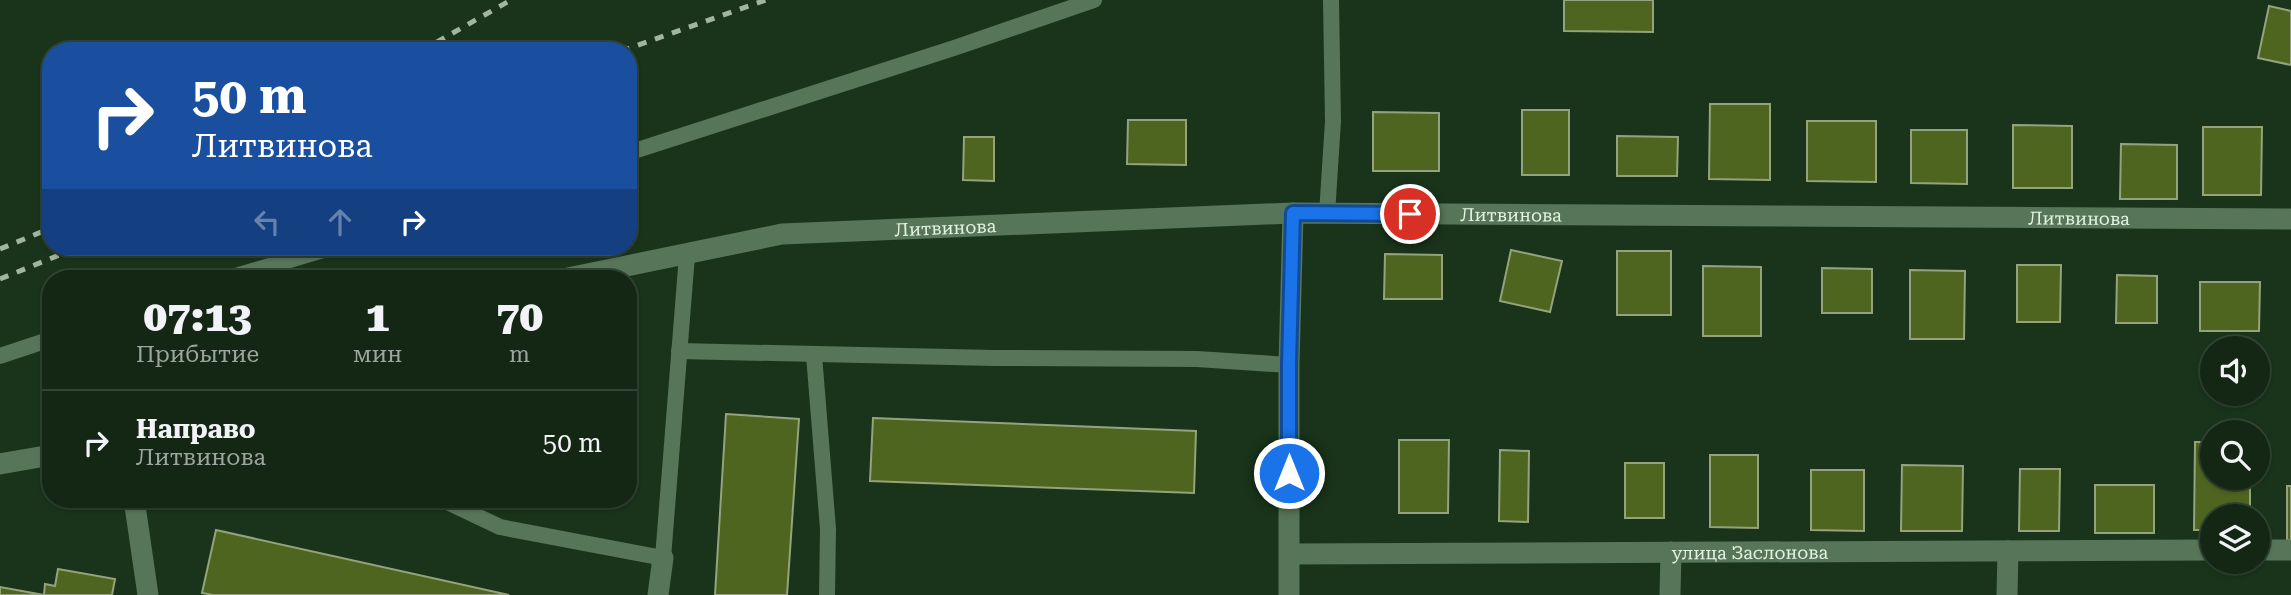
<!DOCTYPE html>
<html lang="ru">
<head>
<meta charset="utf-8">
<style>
	body { margin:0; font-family:"Roboto Serif",serif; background:#1c2f1d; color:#f1f3f6; height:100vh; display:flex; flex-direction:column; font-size:26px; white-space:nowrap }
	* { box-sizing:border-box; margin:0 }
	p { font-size:23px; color:#9da5a0 }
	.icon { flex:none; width:38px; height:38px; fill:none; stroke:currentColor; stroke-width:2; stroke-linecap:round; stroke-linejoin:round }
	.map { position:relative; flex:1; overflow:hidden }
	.panel { position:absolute; left:42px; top:270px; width:595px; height:238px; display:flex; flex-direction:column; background:#132714; border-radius:28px; box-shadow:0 2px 5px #0004,0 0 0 2px #324434 }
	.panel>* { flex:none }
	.top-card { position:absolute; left:42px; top:42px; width:595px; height:214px; border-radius:28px; box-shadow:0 2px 5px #0004,0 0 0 2px #324434; background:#1a4fa0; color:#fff; overflow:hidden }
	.buttons { position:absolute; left:2200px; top:336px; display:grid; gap:14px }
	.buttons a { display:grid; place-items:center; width:70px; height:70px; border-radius:50%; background:#132714; box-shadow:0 2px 5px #0004,0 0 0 2px #324434; font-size:35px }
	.pin { position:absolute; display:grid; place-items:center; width:60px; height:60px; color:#fff; margin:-30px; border:4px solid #fff; border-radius:50%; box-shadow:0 2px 7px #0007 }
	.me { position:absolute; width:77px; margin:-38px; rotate:0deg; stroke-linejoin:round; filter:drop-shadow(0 0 5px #0008) }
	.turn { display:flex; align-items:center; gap:24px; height:147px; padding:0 35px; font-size:32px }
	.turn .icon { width:91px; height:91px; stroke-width:2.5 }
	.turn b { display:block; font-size:49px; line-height:60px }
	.lanes { display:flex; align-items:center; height:66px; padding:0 35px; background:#0003; justify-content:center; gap:35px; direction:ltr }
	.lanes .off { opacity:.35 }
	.eta { display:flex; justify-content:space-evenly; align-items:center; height:119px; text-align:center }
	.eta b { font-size:42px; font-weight:800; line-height:49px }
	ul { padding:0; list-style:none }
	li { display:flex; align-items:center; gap:21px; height:105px; padding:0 35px; border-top:2px solid #324434 }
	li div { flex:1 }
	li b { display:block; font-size:26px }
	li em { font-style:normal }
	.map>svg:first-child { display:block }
</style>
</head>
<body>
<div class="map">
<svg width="2291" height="595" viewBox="0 0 2291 595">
	<rect width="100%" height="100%" fill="#19341b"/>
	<g fill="#4e651f" stroke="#94a37d" stroke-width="2">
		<polygon points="1564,0 1653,0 1653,32 1564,31"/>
		<polygon points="2269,6 2291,11 2291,65 2258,58"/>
		<polygon points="1710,104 1770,104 1770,180 1709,179"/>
		<rect x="1522" y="110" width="47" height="65"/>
		<polygon points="1373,112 1439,113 1439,171 1373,171"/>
		<polygon points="1128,120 1186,120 1186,165 1127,164"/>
		<polygon points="1807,121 1876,121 1876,182 1807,181"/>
		<polygon points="2013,125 2072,126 2072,188 2013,188"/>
		<polygon points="2203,127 2262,127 2261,195 2203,195"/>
		<polygon points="1911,130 1967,130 1967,184 1911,183"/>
		<polygon points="1617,136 1678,137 1677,176 1617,176"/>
		<polygon points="964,137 994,137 994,181 963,180"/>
		<polygon points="2121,144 2177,145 2177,199 2120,199"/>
		<polygon points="1511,250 1562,261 1550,312 1500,301"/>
		<rect x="1617" y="251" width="54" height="64"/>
		<polygon points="1385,254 1442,255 1442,299 1384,299"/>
		<polygon points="2017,265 2061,265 2060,322 2017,322"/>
		<polygon points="1703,266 1761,267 1761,336 1703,336"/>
		<polygon points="1822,268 1872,269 1872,313 1822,313"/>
		<polygon points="1910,270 1965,271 1964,339 1910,339"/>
		<polygon points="2117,275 2157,276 2157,323 2116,323"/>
		<polygon points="2200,282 2260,282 2259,331 2200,331"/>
		<polygon points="726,414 799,419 787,595 715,595"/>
		<polygon points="873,418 1196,431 1194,493 870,481"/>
		<polygon points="1399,440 1449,440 1448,513 1399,513"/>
		<polygon points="2195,442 2212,442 2212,478 2250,478 2250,516 2212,516 2212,530 2194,530"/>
		<polygon points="1500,450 1529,451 1528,522 1499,521"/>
		<polygon points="1710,455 1758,455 1758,528 1710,527"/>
		<rect x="1625" y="463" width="39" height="55"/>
		<polygon points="1902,465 1963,466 1962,531 1901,531"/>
		<polygon points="2020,469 2060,469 2059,531 2019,531"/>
		<polygon points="1811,470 1864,470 1864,531 1811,530"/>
		<rect x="2095" y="485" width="59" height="48"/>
		<rect x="2287" y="486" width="4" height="54"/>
		<polygon points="216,530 509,595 213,595 202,593"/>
		<polygon points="58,569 115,579 112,595 0,595 0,587 44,595 45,584 55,586"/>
	</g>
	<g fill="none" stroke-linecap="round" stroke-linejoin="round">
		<g stroke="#577558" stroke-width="16">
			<polyline points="628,153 954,48 1094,0"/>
			<polyline points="1327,214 1333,121 1331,0"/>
			<polyline points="229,278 333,247"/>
			<polyline points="679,351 994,358 1197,359 1289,365"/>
			<polyline points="814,355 828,529 827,595"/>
			<polyline points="0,356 51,339"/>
			<polyline points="441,499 500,527 663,558 687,255"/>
		</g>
		<g stroke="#577558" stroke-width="21">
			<path id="s1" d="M568 278 782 234 1293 213 2291 219"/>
			<polyline points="0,464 51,455"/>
			<polyline points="134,499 148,595"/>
			<polyline points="2258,550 2291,550"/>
			<path id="s2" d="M1290 554 2212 550"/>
			<polyline points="658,595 663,558"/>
			<polyline points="1289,595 1289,365 1293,213"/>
			<polyline points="1670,595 1671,552"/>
			<polyline points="2007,595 2008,551"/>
		</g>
		<g stroke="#a1b5a1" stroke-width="5" stroke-dasharray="9 9" stroke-linecap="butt">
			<polyline points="421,51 511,0"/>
			<polyline points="621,51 766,0"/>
			<polyline points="0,249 51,228"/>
			<polyline points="0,279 79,247"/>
		</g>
	</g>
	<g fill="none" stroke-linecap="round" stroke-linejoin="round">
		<g stroke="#114b97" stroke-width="18">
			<polyline id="route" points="1289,473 1289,365 1293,213 1410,214"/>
		</g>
		<use href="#route" stroke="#1a73e8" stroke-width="12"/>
	</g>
	<g text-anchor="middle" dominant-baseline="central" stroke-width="7" stroke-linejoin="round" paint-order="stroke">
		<g font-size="18" fill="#e1f2e1" stroke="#0d190d">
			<text stroke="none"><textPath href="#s1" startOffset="948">Литвинова</textPath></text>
			<text stroke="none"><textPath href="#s1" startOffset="1516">Литвинова</textPath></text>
			<text stroke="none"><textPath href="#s1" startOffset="382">Литвинова</textPath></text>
			<text stroke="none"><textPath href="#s2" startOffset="460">улица Заслонова</textPath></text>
		</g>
	</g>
</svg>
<div class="buttons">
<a><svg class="icon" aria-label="sound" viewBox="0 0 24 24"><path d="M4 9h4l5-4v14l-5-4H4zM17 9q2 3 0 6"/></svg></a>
<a><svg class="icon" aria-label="search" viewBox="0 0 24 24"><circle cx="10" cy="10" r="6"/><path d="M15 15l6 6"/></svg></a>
<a><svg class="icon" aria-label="layers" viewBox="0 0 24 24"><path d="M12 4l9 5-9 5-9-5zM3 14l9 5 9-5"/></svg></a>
</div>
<div class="pin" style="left:1410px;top:214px;background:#d93025"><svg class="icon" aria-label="arrive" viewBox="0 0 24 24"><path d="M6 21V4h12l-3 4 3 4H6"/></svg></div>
<svg class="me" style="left:1289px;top:473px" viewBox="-20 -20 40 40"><circle r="17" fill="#1a73e8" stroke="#fff" stroke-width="3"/><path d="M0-11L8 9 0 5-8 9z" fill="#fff"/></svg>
<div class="top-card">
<div class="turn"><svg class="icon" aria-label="right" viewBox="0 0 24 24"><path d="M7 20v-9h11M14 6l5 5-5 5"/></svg><div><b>50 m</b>Литвинова</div></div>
<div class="lanes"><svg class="icon off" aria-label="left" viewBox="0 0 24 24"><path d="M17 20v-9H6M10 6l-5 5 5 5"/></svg><svg class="icon off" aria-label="ahead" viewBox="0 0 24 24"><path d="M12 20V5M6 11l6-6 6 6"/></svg><svg class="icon" aria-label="right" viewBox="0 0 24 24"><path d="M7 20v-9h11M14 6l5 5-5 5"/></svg></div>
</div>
<section class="panel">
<div class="eta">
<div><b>07:13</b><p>Прибытие</p></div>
<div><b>1</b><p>мин</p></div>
<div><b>70</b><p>m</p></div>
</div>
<ul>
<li><svg class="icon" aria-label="right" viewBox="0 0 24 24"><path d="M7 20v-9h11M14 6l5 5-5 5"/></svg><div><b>Направо</b><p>Литвинова</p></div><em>50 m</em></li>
</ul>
</section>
</div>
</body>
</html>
